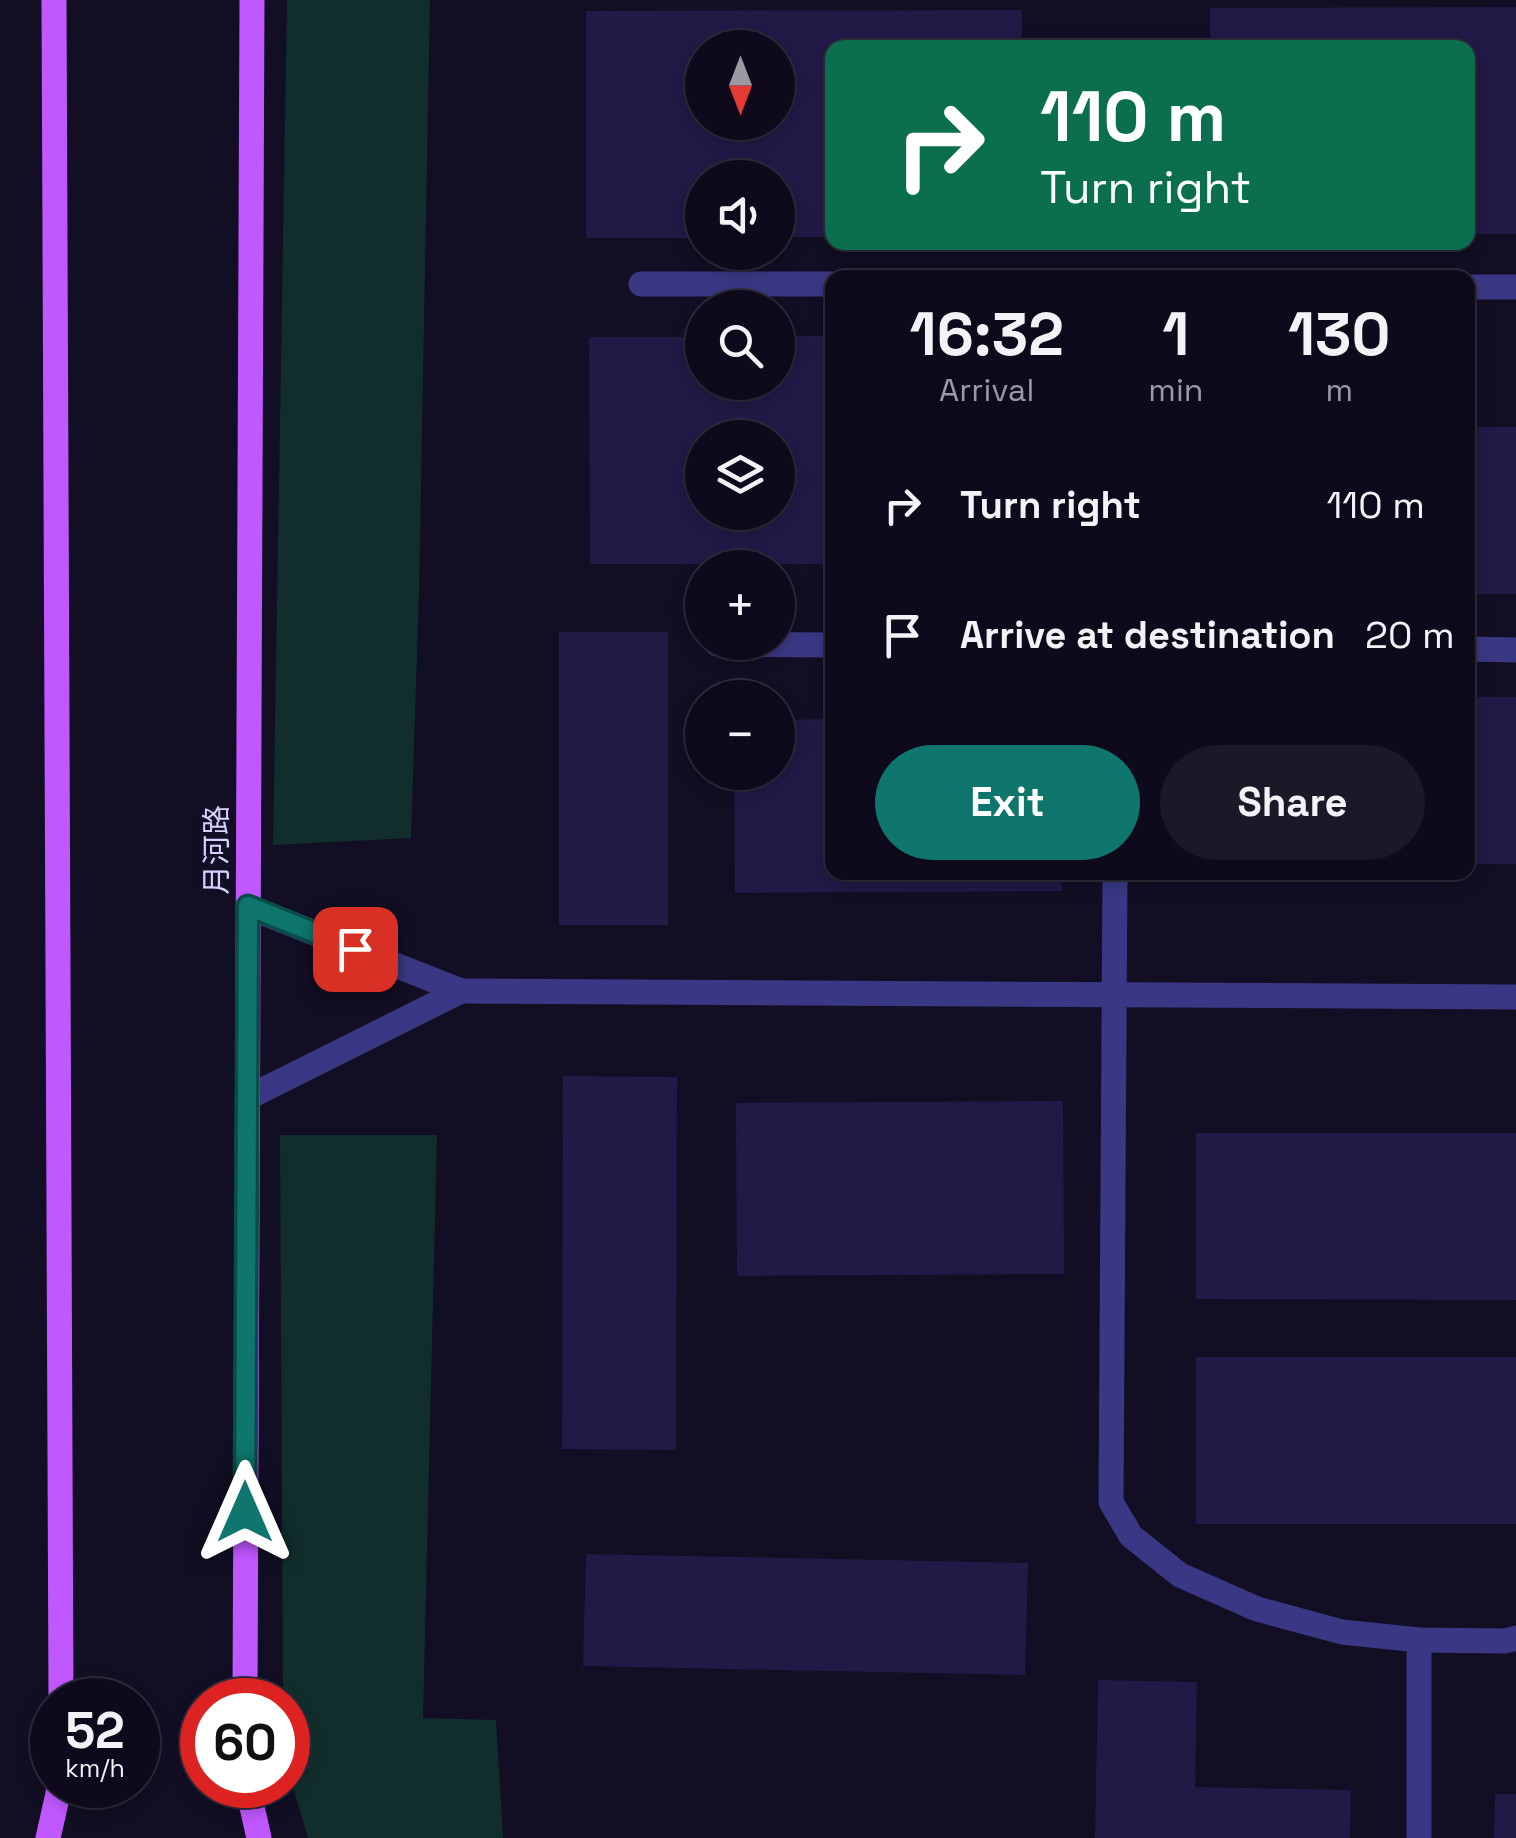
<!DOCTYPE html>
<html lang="en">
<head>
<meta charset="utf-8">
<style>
	body { margin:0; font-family:"Space Grotesk","Noto Sans SC",sans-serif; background:#1c1828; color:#f1f3f6; height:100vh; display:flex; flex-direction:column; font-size:38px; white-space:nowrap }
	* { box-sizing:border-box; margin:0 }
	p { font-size:32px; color:#9b9aa3 }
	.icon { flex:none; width:55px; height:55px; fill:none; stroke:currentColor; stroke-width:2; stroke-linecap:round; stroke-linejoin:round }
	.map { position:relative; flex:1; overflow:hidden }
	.details { position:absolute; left:825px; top:270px; width:650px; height:610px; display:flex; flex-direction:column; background:#0e0a1b; border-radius:20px; box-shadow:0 5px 15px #0003,0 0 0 2px #2e2b3a }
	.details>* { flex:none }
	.guide { position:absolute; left:825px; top:40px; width:650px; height:210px; border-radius:20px; box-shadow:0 5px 15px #0003,0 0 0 2px #2e2b3a; background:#0b6e4f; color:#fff; overflow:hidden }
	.needle { width:65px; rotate:180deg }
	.tools { position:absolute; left:685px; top:30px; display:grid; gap:20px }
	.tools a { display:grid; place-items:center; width:110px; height:110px; border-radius:50%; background:#0e0a1b; box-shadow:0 5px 15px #0003,0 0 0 2px #2e2b3a; font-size:50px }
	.speed { position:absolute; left:30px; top:1678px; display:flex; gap:20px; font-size:50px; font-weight:700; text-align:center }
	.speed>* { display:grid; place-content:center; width:130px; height:130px; border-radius:50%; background:#0e0a1b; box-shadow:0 5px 15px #0003,0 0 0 2px #2e2b3a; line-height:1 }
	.speed small { font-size:25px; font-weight:400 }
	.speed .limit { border:15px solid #d22; background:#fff; color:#111 }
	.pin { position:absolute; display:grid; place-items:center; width:85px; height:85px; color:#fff; margin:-42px; border-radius:20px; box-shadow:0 5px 15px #0006 }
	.me { position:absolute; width:110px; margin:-55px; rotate:0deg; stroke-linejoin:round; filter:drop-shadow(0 0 8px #0008) }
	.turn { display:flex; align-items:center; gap:35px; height:210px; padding:0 50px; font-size:45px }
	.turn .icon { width:130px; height:130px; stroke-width:2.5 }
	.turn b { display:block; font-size:70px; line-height:85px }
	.eta { display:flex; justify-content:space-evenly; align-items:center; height:170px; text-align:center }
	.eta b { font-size:60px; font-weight:700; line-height:70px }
	.action { display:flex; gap:20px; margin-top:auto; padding:20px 50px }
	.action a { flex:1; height:115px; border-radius:60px; background:#0f766e; color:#fff; font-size:40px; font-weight:700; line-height:115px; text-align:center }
	.action a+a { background:#1c1828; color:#f1f3f6 }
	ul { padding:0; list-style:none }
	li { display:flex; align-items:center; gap:30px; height:130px; padding:0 50px }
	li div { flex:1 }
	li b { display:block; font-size:38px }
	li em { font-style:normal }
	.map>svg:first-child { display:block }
</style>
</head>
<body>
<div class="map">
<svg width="1516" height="1838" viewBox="0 0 1516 1838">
	<rect width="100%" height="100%" fill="#120e24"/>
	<g fill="#112e2d">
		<polygon points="287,0 430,0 419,593 411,838 273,845"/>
		<polygon points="280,1135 437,1135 423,1718 496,1720 503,1838 308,1838 288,1771 288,1700 283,1700"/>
	</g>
	<g fill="#221946" fill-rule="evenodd">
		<polygon points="1516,7 1516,234 1468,234 1468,48 1210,48 1210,8"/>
		<path d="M1022 10V48H832V237H778V178H702V238H586V11ZM702 48H778V122H702Z"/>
		<path d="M778 336H832V564H590L589 337H702V382H778ZM702 438H778V512H702Z"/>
		<rect x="1468" y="427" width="48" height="167"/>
		<rect x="559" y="632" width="109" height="293"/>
		<rect x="1468" y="697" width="48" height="167"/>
		<polygon points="832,719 832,872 1062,872 1062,891 735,893 734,772 778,772 778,720"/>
		<polygon points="563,1076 677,1077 676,1450 562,1449"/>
		<polygon points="1063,1101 1064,1274 737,1276 736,1103"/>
		<polygon points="1196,1133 1516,1133 1516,1300 1196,1299"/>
		<rect x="1196" y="1357" width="320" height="167"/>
		<polygon points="586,1554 1028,1563 1025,1675 583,1666"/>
		<polygon points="1098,1680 1197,1682 1195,1787 1351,1790 1350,1838 1095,1838"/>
		<polygon points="1495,1794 1516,1794 1516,1838 1494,1838"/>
	</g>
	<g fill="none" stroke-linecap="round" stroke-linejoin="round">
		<g stroke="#3a3884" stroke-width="25">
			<polyline points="641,284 832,284"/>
			<polyline points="1468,287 1516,287"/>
			<polyline points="717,644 832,645"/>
			<polyline points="1468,649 1516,650"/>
			<polyline points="1115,872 1111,1502 1131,1536 1180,1575 1257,1609 1342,1632 1419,1640 1505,1641 1516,1638"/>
			<polyline points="461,991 1516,997"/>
			<polyline points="247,1098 461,991 248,907"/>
			<polyline points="1419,1838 1419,1640"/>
		</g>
		<g stroke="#c058ff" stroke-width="25">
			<polyline points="54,0 61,1700"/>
			<polyline points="245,1700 252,0"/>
			<polyline points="247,1785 259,1838"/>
			<polyline points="48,1838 60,1785"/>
		</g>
	</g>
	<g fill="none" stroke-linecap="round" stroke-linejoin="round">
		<g stroke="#0a4d48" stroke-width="25">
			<polyline id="route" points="245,1512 248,906 355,949"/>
		</g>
		<use href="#route" stroke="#0f766e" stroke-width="18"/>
	</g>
	<g text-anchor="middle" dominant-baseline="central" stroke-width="8" stroke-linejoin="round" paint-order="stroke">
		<g font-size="30" fill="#d6d1ff" stroke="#120e24">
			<text transform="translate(216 850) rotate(-90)">月河路</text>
		</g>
	</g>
</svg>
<div class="tools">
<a><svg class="needle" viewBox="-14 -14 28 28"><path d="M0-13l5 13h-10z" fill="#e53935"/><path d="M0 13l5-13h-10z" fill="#9b9aa3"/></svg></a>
<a><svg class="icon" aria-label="sound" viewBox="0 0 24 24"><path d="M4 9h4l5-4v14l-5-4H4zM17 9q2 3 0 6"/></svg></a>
<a><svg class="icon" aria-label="search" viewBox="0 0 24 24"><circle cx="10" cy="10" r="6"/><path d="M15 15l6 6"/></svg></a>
<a><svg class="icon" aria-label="layers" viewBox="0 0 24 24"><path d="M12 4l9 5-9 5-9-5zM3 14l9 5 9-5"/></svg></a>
<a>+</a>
<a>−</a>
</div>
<div class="speed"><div>52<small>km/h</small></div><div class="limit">60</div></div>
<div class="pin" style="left:355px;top:949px;background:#d93025"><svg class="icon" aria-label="arrive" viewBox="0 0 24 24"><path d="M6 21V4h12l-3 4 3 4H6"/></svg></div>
<svg class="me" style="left:245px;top:1512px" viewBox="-20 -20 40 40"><path d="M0-17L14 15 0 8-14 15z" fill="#0f766e" stroke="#fff" stroke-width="4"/></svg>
<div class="guide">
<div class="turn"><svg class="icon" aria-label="right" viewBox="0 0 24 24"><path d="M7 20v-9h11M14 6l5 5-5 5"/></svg><div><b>110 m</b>Turn right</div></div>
</div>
<section class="details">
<div class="eta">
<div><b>16:32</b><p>Arrival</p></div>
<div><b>1</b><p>min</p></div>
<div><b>130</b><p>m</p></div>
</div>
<ul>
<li><svg class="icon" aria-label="right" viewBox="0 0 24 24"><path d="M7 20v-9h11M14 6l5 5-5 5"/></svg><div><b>Turn right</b></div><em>110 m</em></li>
<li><svg class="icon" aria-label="arrive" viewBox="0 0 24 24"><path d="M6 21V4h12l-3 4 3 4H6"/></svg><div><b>Arrive at destination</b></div><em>20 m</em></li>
</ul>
<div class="action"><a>Exit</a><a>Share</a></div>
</section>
</div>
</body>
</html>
